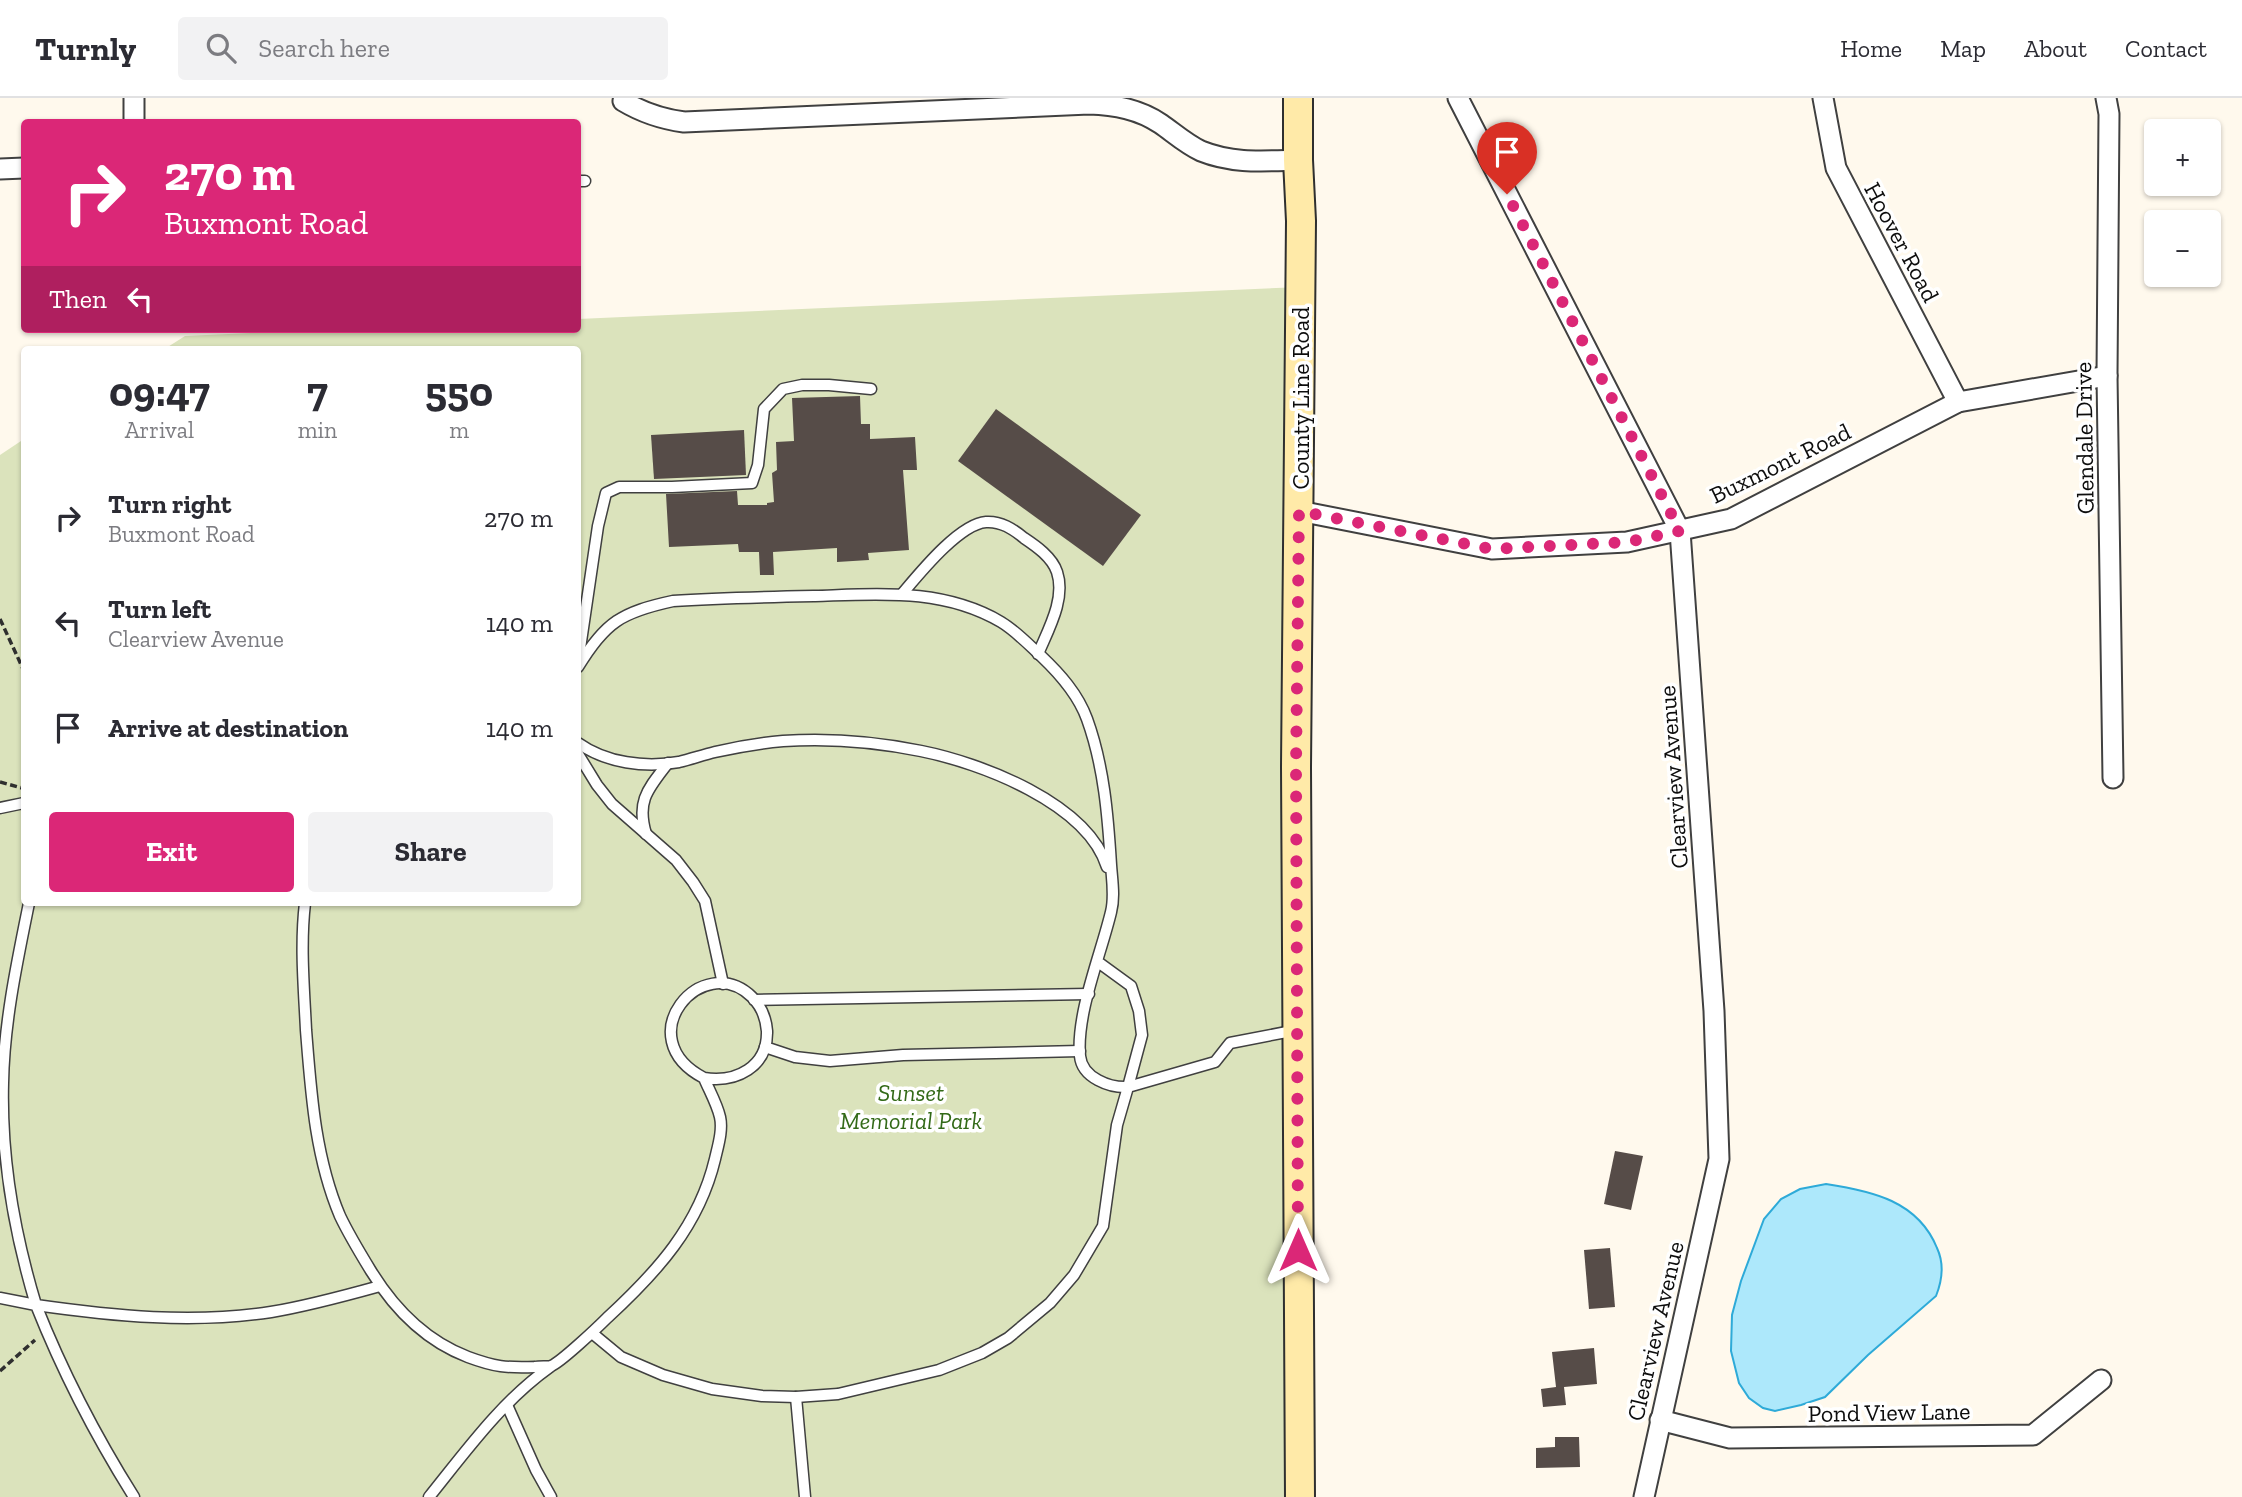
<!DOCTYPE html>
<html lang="en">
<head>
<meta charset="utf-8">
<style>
	body { margin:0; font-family:"Zilla Slab",serif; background:#f2f2f3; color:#2b2b33; height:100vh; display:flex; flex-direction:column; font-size:26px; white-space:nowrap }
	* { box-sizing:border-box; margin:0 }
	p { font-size:23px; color:#7c7c81 }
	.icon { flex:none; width:38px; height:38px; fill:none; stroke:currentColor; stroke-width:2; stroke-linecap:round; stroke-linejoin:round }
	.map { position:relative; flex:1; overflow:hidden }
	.details { position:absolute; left:21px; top:248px; width:560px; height:560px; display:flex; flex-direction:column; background:#fff; border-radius:7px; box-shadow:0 2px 5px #0004 }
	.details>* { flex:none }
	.hud { position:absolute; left:21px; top:21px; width:560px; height:214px; border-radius:7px; box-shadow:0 2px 5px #0004; background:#db2777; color:#fff; overflow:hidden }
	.controls { position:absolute; left:2144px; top:21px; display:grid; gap:14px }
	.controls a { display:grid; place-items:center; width:77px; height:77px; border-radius:7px; background:#fff; box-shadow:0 2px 5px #0004; font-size:35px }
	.pin { position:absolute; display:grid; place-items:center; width:60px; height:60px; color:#fff; margin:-72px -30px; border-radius:50% 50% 50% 0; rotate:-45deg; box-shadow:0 0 7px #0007 }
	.pin .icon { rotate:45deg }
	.me { position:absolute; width:77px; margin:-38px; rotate:0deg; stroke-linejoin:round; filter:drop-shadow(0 0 5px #0008) }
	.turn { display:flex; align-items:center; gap:24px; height:147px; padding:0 28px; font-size:32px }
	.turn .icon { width:91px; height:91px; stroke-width:2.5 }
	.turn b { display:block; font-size:49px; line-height:60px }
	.then { display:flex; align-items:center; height:66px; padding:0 28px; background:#0003; gap:14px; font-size:26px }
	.eta { display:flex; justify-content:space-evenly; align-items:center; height:119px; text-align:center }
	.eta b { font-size:42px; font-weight:700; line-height:49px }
	.action { display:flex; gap:14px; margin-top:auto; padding:14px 28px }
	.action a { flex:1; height:80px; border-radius:7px; background:#db2777; color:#fff; font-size:28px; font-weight:700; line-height:80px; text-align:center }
	.action a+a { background:#f2f2f3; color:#2b2b33 }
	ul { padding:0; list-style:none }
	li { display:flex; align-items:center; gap:21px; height:105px; padding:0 28px }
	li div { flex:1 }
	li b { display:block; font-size:26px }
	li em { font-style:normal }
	header { display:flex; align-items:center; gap:42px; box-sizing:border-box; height:98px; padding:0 35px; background:#fff; border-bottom:2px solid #e1e1e2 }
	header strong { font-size:33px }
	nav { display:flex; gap:38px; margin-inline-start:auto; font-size:24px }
	.search { width:490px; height:63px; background:#f2f2f3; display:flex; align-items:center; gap:18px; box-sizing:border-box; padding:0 24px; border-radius:7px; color:#7c7c81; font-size:26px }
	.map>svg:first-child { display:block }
</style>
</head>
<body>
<header>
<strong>Turnly</strong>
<div class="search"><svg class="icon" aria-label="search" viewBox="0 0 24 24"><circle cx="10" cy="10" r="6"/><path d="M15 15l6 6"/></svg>Search here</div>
<nav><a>Home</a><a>Map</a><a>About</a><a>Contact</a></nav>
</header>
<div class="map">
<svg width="2242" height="1399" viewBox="0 0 2242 1399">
	<rect width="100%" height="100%" fill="#fff9ed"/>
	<polygon fill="#dbe3bc" points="1301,189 1302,1399 0,1399 0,357 24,341 24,805 578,805 578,252 163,252 185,238 343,231 578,231 578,221"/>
	<path fill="#ade8fb" stroke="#2eaad8" stroke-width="2" d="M1826 1086C1872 1093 1918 1103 1937 1150 1944 1165 1942 1183 1936 1198L1868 1257 1825 1299 1801 1307 1775 1313 1763 1310 1749 1300 1739 1285 1731 1253 1732 1217 1741 1183 1764 1121 1781 1101 1800 1091Z"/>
	<g fill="#564c48">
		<polygon points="860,298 861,326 870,326 870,341 915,339 917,372 903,372 909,452 868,455 869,462 837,464 837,450 773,454 774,477 760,477 759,454 739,454 738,446 669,449 666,396 737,393 738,407 767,407 767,405 774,404 772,375 777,372 776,344 794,343 792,300"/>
		<polygon points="996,311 1141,417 1103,468 958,363"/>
		<polygon points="744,332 746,377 654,381 651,337"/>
		<polygon points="1615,1053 1643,1058 1631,1112 1604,1106"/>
		<polygon points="1610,1150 1615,1209 1589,1211 1584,1152"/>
		<polygon points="1594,1250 1597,1286 1564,1289 1566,1307 1543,1309 1541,1291 1556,1289 1552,1254"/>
		<polygon points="1555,1339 1579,1339 1580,1369 1536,1370 1536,1350 1555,1349"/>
	</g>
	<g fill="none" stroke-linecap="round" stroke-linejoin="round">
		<g stroke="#404040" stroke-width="13">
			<g id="service">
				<polyline points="578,83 585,83"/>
				<path d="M902 496C919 476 959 426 986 424 1001 423 1013 431 1024 440 1036 448 1052 459 1057 474 1066 501 1048 532 1038 556"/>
				<polyline points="578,564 598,428 606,395 619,389 672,389 752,385 758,367 764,311 783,291 802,287 829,287 871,291"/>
				<path d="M578 569C605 524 622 514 673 503 720 500 768 499 815 498 880 496 943 490 1001 524 1016 533 1028 546 1041 558 1060 576 1078 596 1087 621 1104 668 1108 718 1111 767 1112 782 1115 799 1111 814 1101 856 1076 916 1080 958 1082 980 1110 990 1128 989L1142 937 1139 913 1131 888 1098 864"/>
				<path d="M578 645C606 665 645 670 679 664 691 661 703 657 715 654 737 649 761 645 783 643 828 640 877 644 921 653 981 665 1087 705 1107 769"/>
				<polyline points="578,656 597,687 612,706 676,762 693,784 705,803 723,886"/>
				<polyline points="0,710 24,705"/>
				<path d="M646 736C636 703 648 691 668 665"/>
				<path d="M29 805C17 864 4 925 3 985 1 1061 14 1134 36 1207 113 1218 193 1226 271 1214 308 1208 344 1198 380 1188"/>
				<path d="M305 805C300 847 304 890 306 932 311 995 315 1059 340 1118 349 1137 360 1155 371 1173 395 1212 426 1243 468 1259 495 1269 506 1270 535 1269 540 1268 547 1269 551 1268 561 1264 598 1229 607 1220 657 1174 699 1128 715 1061 718 1048 723 1032 720 1019 717 1006 709 992 704 980 627 940 702 851 752 899 761 908 766 920 767 933 768 969 736 985 704 980"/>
				<polyline points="754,902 1089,896"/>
				<polyline points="765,949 795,959 830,963 903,957 1080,953"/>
				<path d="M0 1200 36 1207C63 1275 95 1337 134 1399"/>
				<polyline points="592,1235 621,1259 663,1277 712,1291 762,1298 796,1299 838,1296 939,1272 982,1255 1008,1240 1050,1205 1074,1177 1103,1128 1117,1027 1128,989 1215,964 1230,945 1297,932"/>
				<polyline points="796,1299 805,1399"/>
				<polyline points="507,1307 536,1372 551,1399"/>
				<path d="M429 1399C466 1353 502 1303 550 1269"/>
			</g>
		</g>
		<g stroke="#404040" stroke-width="23">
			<g id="minor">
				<polyline points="134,0 134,24"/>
				<polyline points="1458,0 1680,433 1714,913 1719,1061 1644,1399"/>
				<polyline points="1823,0 1836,70 1958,304"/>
				<polyline points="2106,0 2109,16 2107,278 2113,680"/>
				<path d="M623 3C643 15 661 21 684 24L1089 6C1115 7 1139 11 1161 26 1174 35 1186 46 1201 53 1233 66 1264 63 1298 62"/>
				<polyline points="0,71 24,70"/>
				<polyline points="1299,413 1492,451 1627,444 1731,421 1958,304 2107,278"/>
				<polyline points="1660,1322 1730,1340 2033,1337 2101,1282"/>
			</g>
		</g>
		<g stroke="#2f2f2f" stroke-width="32">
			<polyline id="secondary" points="1298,0 1298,62 1301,123 1296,669 1300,1399"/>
		</g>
		<g stroke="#2f2f2f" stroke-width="3.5" stroke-dasharray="7 3.5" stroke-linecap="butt">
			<polyline points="0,521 24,573"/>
			<polyline points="0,684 22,690"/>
			<polyline points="0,1273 35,1242"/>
		</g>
		<use href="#service" stroke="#fff" stroke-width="10"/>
		<use href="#minor" stroke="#fff" stroke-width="19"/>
		<use href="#secondary" stroke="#ffeaa8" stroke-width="28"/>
	</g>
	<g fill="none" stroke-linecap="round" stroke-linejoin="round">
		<polyline stroke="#db2777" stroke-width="12" stroke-dasharray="0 21.6" points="1298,1152 1296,669 1299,413 1492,451 1627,444 1680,433 1507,96"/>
	</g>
	<g text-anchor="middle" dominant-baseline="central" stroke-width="7" stroke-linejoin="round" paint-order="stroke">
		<g font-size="24" fill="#0d0d0d" stroke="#fff">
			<text transform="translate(1902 144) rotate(62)">Hoover Road</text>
			<text transform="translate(1300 300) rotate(-90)">County Line Road</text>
			<text transform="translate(2084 340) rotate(-91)">Glendale Drive</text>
			<text transform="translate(1780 365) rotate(-26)">Buxmont Road</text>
			<text transform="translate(1673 679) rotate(-94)">Clearview Avenue</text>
			<text transform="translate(1655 1233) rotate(-77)">Clearview Avenue</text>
			<text transform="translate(1889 1314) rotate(-1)">Pond View Lane</text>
		</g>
		<g font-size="24" font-style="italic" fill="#336a18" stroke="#fff">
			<text x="911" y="994">Sunset<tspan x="911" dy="28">Memorial Park</tspan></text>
		</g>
	</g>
</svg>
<div class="controls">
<a>+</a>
<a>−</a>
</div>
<div class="pin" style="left:1507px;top:96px;background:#d93025"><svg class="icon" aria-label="arrive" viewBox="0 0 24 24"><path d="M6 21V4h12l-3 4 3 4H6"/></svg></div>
<svg class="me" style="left:1298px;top:1152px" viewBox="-20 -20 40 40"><path d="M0-17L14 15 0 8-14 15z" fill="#db2777" stroke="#fff" stroke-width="4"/></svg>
<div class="hud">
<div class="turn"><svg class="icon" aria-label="right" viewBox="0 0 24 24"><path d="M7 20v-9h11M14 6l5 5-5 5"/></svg><div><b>270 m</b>Buxmont Road</div></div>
<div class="then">Then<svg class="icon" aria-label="left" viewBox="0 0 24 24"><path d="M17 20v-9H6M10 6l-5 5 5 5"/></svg></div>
</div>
<section class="details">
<div class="eta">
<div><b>09:47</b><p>Arrival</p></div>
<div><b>7</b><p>min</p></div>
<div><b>550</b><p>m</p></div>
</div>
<ul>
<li><svg class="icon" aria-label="right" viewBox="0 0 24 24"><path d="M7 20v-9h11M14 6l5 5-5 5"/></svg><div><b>Turn right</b><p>Buxmont Road</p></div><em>270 m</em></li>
<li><svg class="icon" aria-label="left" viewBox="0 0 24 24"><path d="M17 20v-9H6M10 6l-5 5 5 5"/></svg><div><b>Turn left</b><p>Clearview Avenue</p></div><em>140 m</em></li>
<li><svg class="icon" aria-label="arrive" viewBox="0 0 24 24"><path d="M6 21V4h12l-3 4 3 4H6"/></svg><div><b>Arrive at destination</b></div><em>140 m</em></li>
</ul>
<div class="action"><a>Exit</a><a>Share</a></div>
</section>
</div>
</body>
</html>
